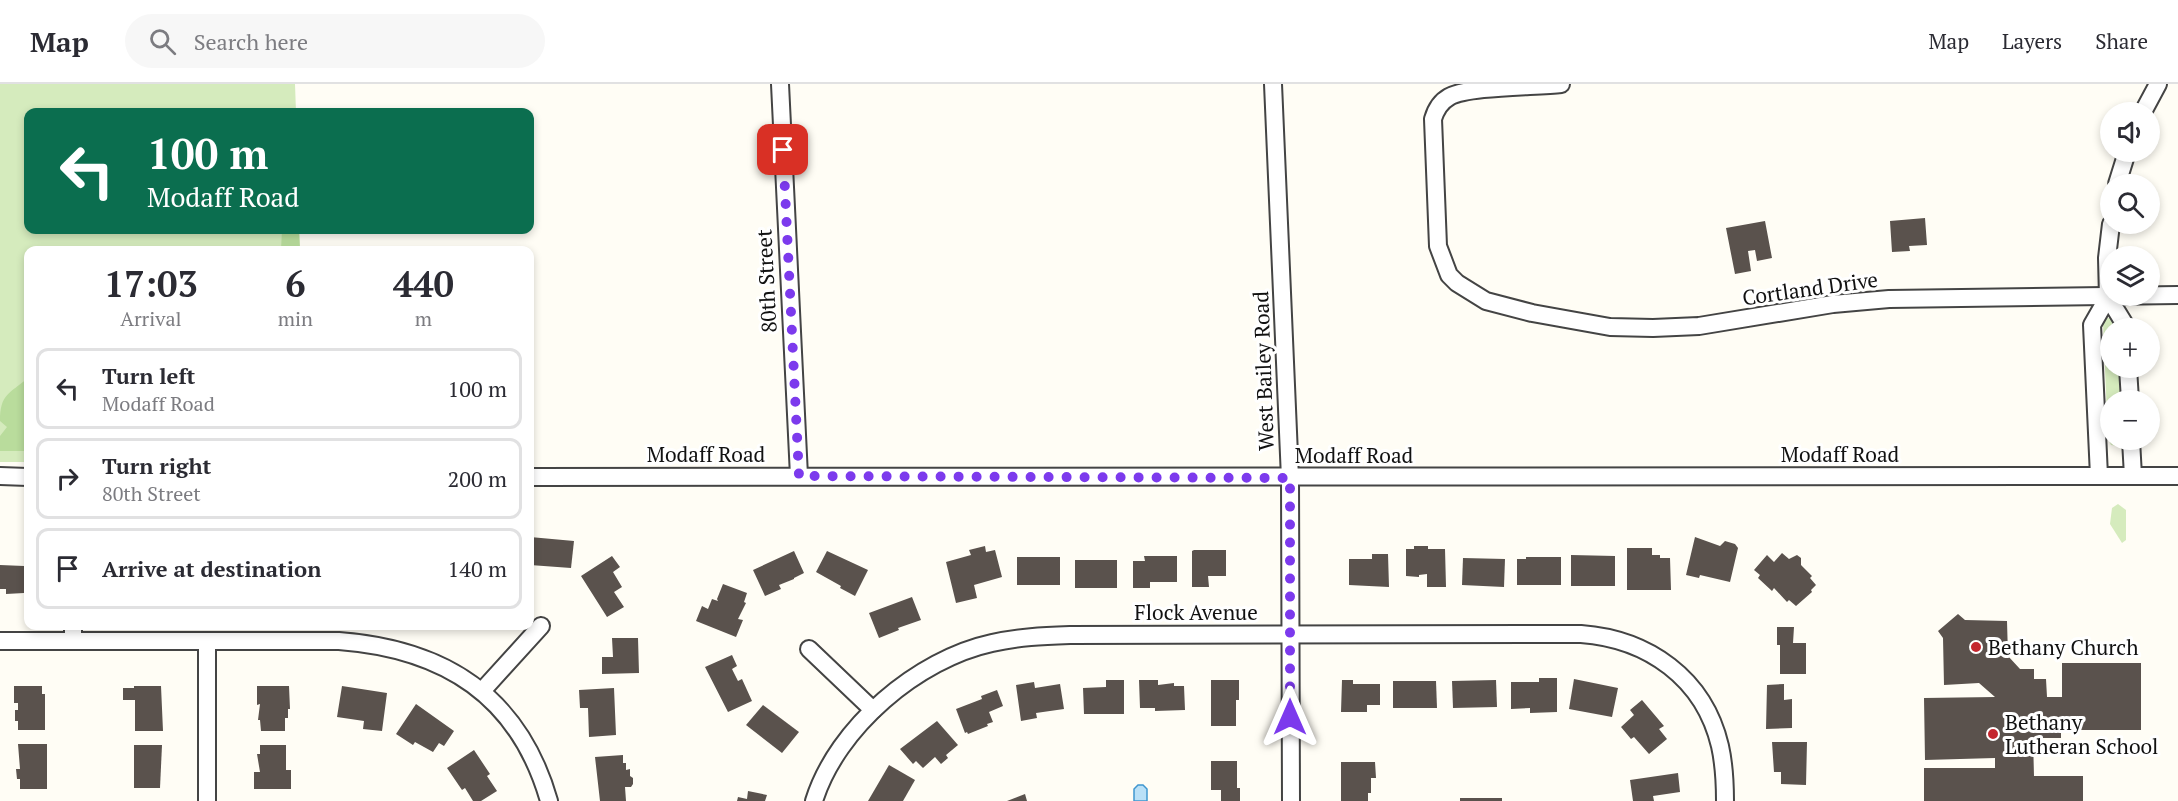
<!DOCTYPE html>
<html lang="en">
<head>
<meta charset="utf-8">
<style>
	body { margin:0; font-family:"PT Serif",serif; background:#f7f7f7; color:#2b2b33; height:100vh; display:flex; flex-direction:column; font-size:22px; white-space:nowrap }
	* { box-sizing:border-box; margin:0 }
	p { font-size:20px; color:#7c7c81 }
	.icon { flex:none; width:33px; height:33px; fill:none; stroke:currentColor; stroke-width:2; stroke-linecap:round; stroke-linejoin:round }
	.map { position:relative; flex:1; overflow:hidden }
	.side { position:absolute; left:24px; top:162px; width:510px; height:384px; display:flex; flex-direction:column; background:#fff; border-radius:12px; box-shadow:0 3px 9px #0003 }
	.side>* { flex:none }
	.banner { position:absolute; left:24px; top:24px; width:510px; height:126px; border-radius:12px; box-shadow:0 3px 9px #0003; background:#0b6e4f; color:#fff; overflow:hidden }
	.controls { position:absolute; left:2100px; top:18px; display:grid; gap:12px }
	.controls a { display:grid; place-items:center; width:60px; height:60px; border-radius:50%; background:#fff; box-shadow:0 3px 9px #0003; font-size:30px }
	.pin { position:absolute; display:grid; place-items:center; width:51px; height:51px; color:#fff; margin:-26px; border-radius:12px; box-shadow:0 3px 9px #0006 }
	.me { position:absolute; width:66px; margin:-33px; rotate:0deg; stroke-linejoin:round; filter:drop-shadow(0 0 4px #0008) }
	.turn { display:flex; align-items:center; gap:21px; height:126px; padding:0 24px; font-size:27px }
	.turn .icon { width:78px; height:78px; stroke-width:2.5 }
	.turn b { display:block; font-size:42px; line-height:51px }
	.eta { display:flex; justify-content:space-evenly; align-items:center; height:102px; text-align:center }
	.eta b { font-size:36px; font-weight:600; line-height:42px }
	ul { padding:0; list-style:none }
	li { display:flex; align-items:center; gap:18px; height:81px; margin:0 12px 9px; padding:0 12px; border:3px solid #e1e1e2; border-radius:12px }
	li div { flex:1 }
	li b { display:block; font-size:22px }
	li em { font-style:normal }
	header { display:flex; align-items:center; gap:36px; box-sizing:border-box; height:84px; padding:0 30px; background:#fff; border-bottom:2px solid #e1e1e2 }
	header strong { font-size:28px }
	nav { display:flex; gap:33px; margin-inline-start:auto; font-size:21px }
	.search { width:420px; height:54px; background:#f7f7f7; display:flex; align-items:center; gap:15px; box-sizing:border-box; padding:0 21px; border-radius:33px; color:#7c7c81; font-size:22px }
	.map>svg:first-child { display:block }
</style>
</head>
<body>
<header>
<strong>Map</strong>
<div class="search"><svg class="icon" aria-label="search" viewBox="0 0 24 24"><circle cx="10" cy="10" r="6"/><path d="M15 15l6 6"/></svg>Search here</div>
<nav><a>Map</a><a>Layers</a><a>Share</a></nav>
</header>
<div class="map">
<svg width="2178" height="717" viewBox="0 0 2178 717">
	<rect width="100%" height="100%" fill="#fffdf5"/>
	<g fill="#d5ebbd">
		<polygon points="0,0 295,0 296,28 28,28 28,146 299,146 300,166 28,166 28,378 0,378"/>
		<polygon points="2107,234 2115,234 2120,244 2110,244 2110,284 2121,284 2123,316 2110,316 2110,356 2124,356 2117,362 2111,361 2108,354 2103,239"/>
		<polygon points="2118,420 2126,426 2126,456 2122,459 2110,440 2112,424"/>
	</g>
	<g fill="#b9dc9c">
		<polygon points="282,146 299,146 300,166 281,166"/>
		<path d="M28 294V367H0V352L7 343 0 337C0 310 9 310 28 294Z"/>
	</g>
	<polygon fill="#b9e0f7" stroke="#3f96cf" stroke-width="1.5" points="1138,701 1143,701 1147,705 1147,717 1134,717 1134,705"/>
	<g fill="#5a524d">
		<polygon points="1925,134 1927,161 1909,162 1910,167 1892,168 1890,137"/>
		<polygon points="1765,137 1772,174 1757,177 1755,166 1748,167 1751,187 1735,190 1726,144"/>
		<polygon points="530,453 574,457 571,484 530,481"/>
		<polygon points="1695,453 1720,462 1725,457 1735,460 1738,464 1730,498 1700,491 1699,494 1686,491"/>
		<polygon points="985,462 986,468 995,466 1002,493 974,501 977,514 956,519 946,478 971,471 969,466"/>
		<polygon points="1414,462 1428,462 1428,465 1445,465 1446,503 1427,503 1427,490 1419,491 1419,493 1406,492 1406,465 1414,465"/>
		<polygon points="1627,464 1652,464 1652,471 1660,471 1660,474 1670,474 1671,506 1627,506"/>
		<polygon points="1194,466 1226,466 1226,492 1208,492 1209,503 1192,503 1192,467"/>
		<polygon points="794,467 804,489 794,494 794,495 779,501 781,505 765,512 753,486"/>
		<polygon points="827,467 868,486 855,512 840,504 841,502 816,488"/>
		<polygon points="1782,469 1789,475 1797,471 1801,474 1801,481 1812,492 1810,494 1816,501 1811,506 1812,508 1796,522 1789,516 1787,518 1774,504 1772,507 1758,494 1760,491 1754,486 1767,471 1774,478"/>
		<polygon points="1372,470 1388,470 1389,503 1349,501 1349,475 1372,475"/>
		<polygon points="1571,471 1615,472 1615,502 1571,502"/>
		<polygon points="612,472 620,483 613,488 622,503 614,508 624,523 607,533 581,492"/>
		<polygon points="1144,472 1177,472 1177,498 1150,498 1150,504 1133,504 1133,477 1145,477"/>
		<rect x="1017" y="473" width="43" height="28"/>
		<polygon points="1526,473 1561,473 1561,501 1517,501 1517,475 1526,475"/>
		<polygon points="1463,474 1505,475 1504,503 1462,501"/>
		<rect x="1075" y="476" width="42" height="28"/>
		<polygon points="0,481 24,482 24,509 6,510 6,505 0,505"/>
		<polygon points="723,500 747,509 744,518 746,519 738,535 743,536 736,553 696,537 702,522 708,525 712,515 718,517 717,515"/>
		<polygon points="912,513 921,536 898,544 899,546 879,554 869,529"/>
		<polygon points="1958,530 1965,536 2007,537 2008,572 2020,585 2034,585 2034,595 2046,595 2047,613 2062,613 2062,579 2141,579 2141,646 2061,646 2061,654 2033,654 2034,692 2083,692 2083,717 1924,717 1924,684 1995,684 1995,674 1925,676 1924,614 1995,613 1979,599 1944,601 1943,554 1938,547"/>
		<polygon points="1777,543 1794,543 1793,559 1806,559 1806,590 1780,590 1780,561 1777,561"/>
		<polygon points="612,554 638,554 639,589 602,590 602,573 613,573"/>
		<polygon points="732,571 737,582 732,585 738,597 742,595 752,617 728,628 705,583"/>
		<polygon points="1539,594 1557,594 1557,628 1530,629 1530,624 1511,625 1511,598 1539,598"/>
		<polygon points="1574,595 1618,604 1612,633 1569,625"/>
		<polygon points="1106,596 1124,596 1124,630 1084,630 1083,604 1106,603"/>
		<polygon points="1139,596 1158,596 1158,601 1174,599 1174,602 1184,602 1185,626 1155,627 1155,624 1140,624"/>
		<polygon points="1211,596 1239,596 1239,616 1236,616 1236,642 1211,642"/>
		<polygon points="1342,596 1353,596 1353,600 1380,600 1380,621 1367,621 1367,628 1341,628"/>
		<polygon points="1496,596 1497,623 1453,624 1452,597"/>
		<polygon points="1393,597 1436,597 1437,624 1393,624"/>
		<polygon points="1034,598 1035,604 1060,600 1064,625 1036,629 1037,634 1021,637 1016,601"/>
		<polygon points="1784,600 1784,616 1792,615 1792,644 1766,645 1767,601"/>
		<polygon points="14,602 42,602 42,610 45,610 45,646 18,646 18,637 15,637 15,626 18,626 18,619 14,619"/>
		<polygon points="134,602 161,602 163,647 135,647 135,616 123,616 123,604 134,604"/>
		<polygon points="257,602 289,602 290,625 288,625 288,634 285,634 285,647 261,647 260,636 258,636 260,620 257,621"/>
		<polygon points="342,602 387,609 382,647 363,645 364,637 337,633"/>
		<polygon points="614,604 616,651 589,653 588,624 580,624 579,606"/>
		<polygon points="997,606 1003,622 989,628 993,638 987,640 988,642 968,650 967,648 965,649 956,625 982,615 981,612"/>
		<polygon points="1642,616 1664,642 1659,645 1667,655 1649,670 1634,653 1631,655 1621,643 1634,631 1630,626"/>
		<polygon points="416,620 454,647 444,662 439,659 433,668 415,658 413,661 396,650"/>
		<polygon points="763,621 799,648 782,669 746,641"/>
		<polygon points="937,637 958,661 946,671 948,674 941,680 935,673 923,684 916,677 913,680 900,665"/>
		<polygon points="1772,658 1807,658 1806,701 1781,700 1781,688 1774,688"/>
		<polygon points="18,660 47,660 47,705 20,705 20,695 17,695 16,685 20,685"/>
		<polygon points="134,661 162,661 160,704 134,704"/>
		<polygon points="260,661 286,661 286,686 291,686 291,705 254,705 254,688 260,688 257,670 260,670"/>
		<polygon points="474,666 490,690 487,692 497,707 481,717 473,717 465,704 462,706 447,684"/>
		<polygon points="623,671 623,679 626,679 626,686 630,685 630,692 633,694 633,700 631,703 625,703 626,717 600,717 595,673"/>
		<polygon points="1211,677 1237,677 1237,704 1240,704 1240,717 1221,717 1221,706 1211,706"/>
		<polygon points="1341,678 1375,678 1376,694 1371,694 1371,709 1368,709 1368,717 1341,717"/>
		<polygon points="889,681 915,696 903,717 868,717"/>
		<polygon points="1678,689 1680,708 1653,712 1654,717 1633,717 1630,696"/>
		<polygon points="748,707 767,711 765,717 737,717 738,713 747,715"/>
		<polygon points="1025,710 1027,717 1007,717"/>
		<rect x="1460" y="714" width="42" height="3"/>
	</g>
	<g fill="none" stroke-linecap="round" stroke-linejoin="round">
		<g stroke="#444" stroke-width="20">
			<g id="minor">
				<polyline points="780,0 799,392"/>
				<polyline points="1273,0 1290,394 1291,717"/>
				<path d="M1561 0C1536 3 1468 2 1449 13 1440 18 1436 25 1433 35L1438 162 1449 191 1457 199 1486 217 1532 229 1610 243 1653 244 1699 242 1833 220 1889 215 2178 211"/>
				<polyline points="2143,28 2158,0"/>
				<polyline points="2117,100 2127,68"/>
				<polyline points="2111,140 2107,174 2108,213 2127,244"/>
				<polyline points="2128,284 2130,316"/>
				<polyline points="2131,356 2133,392"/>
				<polyline points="0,392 28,393"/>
				<polyline points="2099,392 2092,241 2108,213"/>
				<polyline points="530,393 2178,392"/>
				<path d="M0 557H339C445 565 519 612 549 717"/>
				<polyline points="73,557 73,542"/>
				<polyline points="207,557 207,717"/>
				<polyline points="809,565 873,626"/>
				<polyline points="482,607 541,542"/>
				<path d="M814 717C837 643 918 575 992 559 1018 553 1043 552 1070 551L1581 550C1648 555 1704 594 1720 662 1724 680 1725 699 1725 717"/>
			</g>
		</g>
		<use href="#minor" stroke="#fff" stroke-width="16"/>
	</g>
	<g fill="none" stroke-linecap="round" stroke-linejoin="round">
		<polyline stroke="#7c3aed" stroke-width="10" stroke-dasharray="0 18" points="783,66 799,392 1290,394 1290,633"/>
	</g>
	<g fill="#c4262e" stroke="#fff" stroke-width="2">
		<circle cx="1976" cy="563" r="6"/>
		<circle cx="1993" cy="650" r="6"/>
	</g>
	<g text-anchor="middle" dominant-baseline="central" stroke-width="6" stroke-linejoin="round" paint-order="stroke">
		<g font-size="21" fill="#111" stroke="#fff">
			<text transform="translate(766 197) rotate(-93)">80th Street</text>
			<text transform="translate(1810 204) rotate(-8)">Cortland Drive</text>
			<text transform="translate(1263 287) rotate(-92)">West Bailey Road</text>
			<text x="706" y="370">Modaff Road</text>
			<text x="1840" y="370">Modaff Road</text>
			<text x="1354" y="371">Modaff Road</text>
			<text x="1196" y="528">Flock Avenue</text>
		</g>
		<g font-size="21" fill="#111" stroke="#fff" text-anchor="start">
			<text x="1988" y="563">Bethany Church</text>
			<text x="2005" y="638">Bethany<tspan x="2005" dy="24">Lutheran School</tspan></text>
		</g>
	</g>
</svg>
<div class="controls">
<a><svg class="icon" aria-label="sound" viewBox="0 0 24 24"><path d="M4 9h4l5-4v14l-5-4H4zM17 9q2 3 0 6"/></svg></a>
<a><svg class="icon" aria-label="search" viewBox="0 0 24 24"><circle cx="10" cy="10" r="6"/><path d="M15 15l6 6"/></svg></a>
<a><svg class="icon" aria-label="layers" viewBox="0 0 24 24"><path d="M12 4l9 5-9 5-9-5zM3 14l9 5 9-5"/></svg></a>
<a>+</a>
<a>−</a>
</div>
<div class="pin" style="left:783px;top:66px;background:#d93025"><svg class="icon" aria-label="arrive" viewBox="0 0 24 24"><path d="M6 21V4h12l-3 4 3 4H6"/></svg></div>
<svg class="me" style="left:1290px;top:633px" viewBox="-20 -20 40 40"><path d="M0-17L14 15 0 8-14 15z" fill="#7c3aed" stroke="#fff" stroke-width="4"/></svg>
<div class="banner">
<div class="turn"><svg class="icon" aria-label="left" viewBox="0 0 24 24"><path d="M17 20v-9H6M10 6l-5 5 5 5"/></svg><div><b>100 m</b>Modaff Road</div></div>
</div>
<section class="side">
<div class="eta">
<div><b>17:03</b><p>Arrival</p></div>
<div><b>6</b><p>min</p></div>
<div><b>440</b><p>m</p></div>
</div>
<ul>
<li><svg class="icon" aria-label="left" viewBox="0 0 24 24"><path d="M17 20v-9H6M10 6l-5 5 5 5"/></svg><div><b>Turn left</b><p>Modaff Road</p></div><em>100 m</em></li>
<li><svg class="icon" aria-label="right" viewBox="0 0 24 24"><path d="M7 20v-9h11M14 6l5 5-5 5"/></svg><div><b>Turn right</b><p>80th Street</p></div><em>200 m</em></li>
<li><svg class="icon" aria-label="arrive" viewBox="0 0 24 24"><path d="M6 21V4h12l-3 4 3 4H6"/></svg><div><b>Arrive at destination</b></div><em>140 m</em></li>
</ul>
</section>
</div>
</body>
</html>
